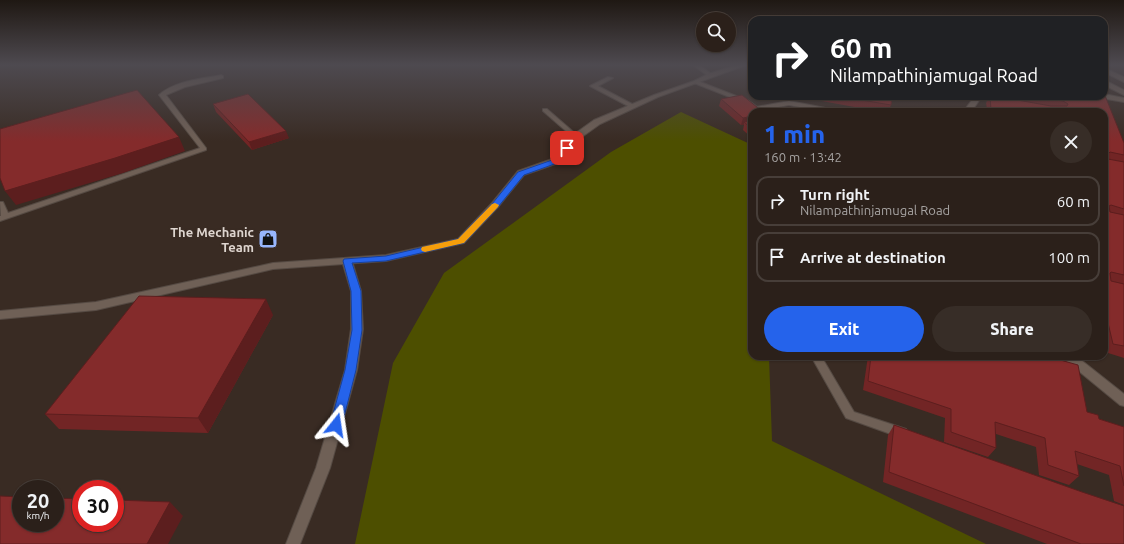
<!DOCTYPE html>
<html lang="en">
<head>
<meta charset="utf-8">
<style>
	body { margin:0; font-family:Ubuntu,sans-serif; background:#372d27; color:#f1f3f6; height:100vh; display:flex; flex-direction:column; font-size:15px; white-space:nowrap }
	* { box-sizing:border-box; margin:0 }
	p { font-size:13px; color:#a6a3a2 }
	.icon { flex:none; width:22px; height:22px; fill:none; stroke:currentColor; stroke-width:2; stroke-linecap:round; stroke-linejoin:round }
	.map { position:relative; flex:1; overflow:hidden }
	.panel { position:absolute; left:748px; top:108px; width:360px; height:252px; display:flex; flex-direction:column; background:#2b201a; border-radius:12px; box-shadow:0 1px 3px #0004,0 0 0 1px #473e39 }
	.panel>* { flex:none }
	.top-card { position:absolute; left:748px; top:16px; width:360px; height:84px; border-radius:12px; box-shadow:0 1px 3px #0004,0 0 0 1px #473e39; background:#202124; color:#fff; overflow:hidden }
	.buttons { position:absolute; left:696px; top:12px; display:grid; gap:8px }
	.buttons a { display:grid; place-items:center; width:40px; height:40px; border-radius:50%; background:#2b201a; box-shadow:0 1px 3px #0004,0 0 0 1px #473e39; font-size:20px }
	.speed { position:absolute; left:12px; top:480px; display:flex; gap:8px; font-size:20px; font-weight:700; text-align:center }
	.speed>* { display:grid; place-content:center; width:52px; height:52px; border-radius:50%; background:#2b201a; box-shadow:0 1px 3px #0004,0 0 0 1px #473e39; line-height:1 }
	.speed small { font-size:10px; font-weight:400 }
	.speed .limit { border:6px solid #d22; background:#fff; color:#111 }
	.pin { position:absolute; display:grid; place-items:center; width:34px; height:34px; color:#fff; margin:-17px; border-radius:8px; box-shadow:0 2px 6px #0006 }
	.me { position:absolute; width:44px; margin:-22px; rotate:15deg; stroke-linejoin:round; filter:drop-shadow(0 0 3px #0008) }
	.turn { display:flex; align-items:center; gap:14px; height:84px; padding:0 16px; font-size:18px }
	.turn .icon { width:52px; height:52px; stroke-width:2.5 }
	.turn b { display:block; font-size:28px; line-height:34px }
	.round { display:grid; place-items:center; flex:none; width:42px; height:42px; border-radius:21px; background:#372d27 }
	.summary { display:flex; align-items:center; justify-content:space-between; height:68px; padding:0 16px }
	h1 { font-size:24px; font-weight:800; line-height:30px; color:#2563eb }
	.action { display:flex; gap:8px; margin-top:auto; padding:8px 16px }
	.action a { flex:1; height:46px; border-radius:24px; background:#2563eb; color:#fff; font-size:16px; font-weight:800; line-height:46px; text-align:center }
	.action a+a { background:#372d27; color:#f1f3f6 }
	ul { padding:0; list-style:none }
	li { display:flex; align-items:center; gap:12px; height:50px; margin:0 8px 6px; padding:0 8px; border:2px solid #473e39; border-radius:12px }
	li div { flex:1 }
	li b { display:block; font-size:15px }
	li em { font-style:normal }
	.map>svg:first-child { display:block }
</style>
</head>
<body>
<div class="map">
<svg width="1124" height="544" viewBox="0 0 1124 544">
	<rect width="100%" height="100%" fill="#392b23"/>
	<polygon fill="#4d4f00" points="681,112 750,144 752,150 752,356 769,356 772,441 986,544 355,544 393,363 444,273 611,152"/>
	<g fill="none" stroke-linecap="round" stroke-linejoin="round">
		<g stroke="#554a43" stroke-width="2">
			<g id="service">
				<polygon points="693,65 699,65 713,75 708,76"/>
				<path d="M221 75 223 76V78L185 87 166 95 206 148V150L0 221V216H1L0 202H3L8 213 200 148 159 95C174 81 201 79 221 75Z"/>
				<polygon points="608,77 613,78 598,86 634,105 634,107 630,107 590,86"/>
				<polygon points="789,101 836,110 839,112 826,112 789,105 756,111 753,109 756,107"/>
				<polygon points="543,109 547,109 578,136 578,138 574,138 543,111"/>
				<polygon points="811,356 821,356 854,412 906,429 908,433 906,437 902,438 846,418"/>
			</g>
		</g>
		<g stroke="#554a43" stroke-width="2">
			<g id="minor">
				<polygon points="1104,68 1124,77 1124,82 1104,72"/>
				<polygon points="1104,80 1124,90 1124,95 1104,85"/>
				<polygon points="694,81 698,81 749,101 764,112 756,112 745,103 694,83"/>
				<polygon points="975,96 984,96 1004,101 1001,103 980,99 971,112 963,112"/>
				<polygon points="347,258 352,261 361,291 363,329 357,370 330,468 300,544 286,544 316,468 345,370 351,329 351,291 342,261"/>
				<polygon points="1062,356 1076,356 1124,394 1124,406 1120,405 1064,359"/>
			</g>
		</g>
		<g stroke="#554a43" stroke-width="2">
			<g id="tertiary">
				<polygon points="737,65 746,65 658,97 600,124 579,139 561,162 524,175 498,207 464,243 386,261 273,269 96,310 0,319 0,311 96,302 273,263 386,255 458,239 492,203 518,171 555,158 573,135 594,120 654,95 694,81 708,74"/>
				<polygon points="1104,94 1124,98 1124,102 1101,98 1098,96 1104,96"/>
			</g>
		</g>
		<use href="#service" fill="#6f6056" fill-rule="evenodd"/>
		<use href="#minor" fill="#6f6056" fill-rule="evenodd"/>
		<use href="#tertiary" fill="#6f6056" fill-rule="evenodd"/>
	</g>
	<g fill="#722525">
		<polygon points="794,96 892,96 891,105 888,112 882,112"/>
		<polygon points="990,96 1104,96 1124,143 1124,358 1105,352 1104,347 1104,112 984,112 986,109 987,109 986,103"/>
		<polygon points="721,99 752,112 752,138 743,130 744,125 741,125 719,106"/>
		<polygon points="213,104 289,138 252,150 216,112"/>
		<polygon points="273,315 208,433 59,429 45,414"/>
		<polygon points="868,356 1046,356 1087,412 1099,419 1124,427 1124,505 1114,501 1109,475 1077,464 1079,476 1069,485 1039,475 1036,447 996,434 996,448 988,457 944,442 945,418 863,390"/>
		<polygon points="894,425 1082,492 1124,544 1047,544 883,482 888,435"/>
	</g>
	<g fill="#5c1e1e">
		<polygon points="752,116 752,123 744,122 744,125 741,125 743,118"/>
		<polygon points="286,131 289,138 252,150 249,142"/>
		<polygon points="179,137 185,151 123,173 16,205 5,191"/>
		<polygon points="266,299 273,315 208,433 198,418"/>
		<polygon points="170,502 183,516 168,544 147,544"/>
	</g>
	<g fill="#842b2b" stroke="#5c1e1e">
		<polygon points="137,90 179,137 115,158 5,191 0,178 0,129"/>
		<polygon points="1104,93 1124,143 1124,155 1110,152 1108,154 1108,159 1124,162 1124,209 1111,205 1109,206 1110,212 1124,215 1124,275 1111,272 1110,273 1111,281 1124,284 1124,346 1113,344 1104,306 1104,112 986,112 986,109 991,110 990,96 995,96 1051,106 1067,106 1068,104 1063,101 1036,96 1104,96"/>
		<polygon points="248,94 286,131 249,142 213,104"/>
		<polygon points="742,95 763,112 752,112 752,116 743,118 721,99"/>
		<polygon points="837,96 892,96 891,105"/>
		<polygon points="752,121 752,129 744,122"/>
		<polygon points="139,296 266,299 198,418 45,414"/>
		<polygon points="871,356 1046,356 1078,365 1087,412 1098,415 1099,419 1124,427 1124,486 1120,466 1075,451 1079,476 1048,465 1045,438 995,422 996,448 951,432 951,409 868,381"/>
		<polygon points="894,425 1082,492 1124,506 1124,544 1081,544 889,472"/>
		<polygon points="0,496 21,497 21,523 55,523 55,498 81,499 81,523 115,523 115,500 170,502 147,544 0,544"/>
	</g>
	<linearGradient id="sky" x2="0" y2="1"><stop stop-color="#1f1813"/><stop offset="0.46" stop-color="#4e4a50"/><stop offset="1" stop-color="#4e4a50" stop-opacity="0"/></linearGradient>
	<rect width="1124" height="141" fill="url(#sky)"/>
	<polygon fill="#2563eb" stroke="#184099" points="567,146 570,148 560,162 524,175 498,207 464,243 386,261 352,263 361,291 362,330 356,370 342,425 340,428 336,430 332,428 330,425 345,370 352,330 351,291 343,261 344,259 386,256 458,239 492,204 518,172 555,159 564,147"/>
	<polygon fill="#f59e0b" points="495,203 499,205 498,207 464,243 425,252 422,251 421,249 422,247 458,239 492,204"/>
	<defs>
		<g id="shop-square" transform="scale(1)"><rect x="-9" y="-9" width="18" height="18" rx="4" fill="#97b6fd" stroke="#392b23"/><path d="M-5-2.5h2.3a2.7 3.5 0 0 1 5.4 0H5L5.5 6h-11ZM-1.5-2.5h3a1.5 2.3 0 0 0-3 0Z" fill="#111"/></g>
	</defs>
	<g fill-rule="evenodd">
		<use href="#shop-square" x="268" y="239"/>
	</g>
	<g text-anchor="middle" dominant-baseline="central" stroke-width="4" stroke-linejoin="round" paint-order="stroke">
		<g font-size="13" font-weight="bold" fill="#ded5cf" stroke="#392b23" text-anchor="end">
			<text x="254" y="232">The Mechanic<tspan x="254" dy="15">Team</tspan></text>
		</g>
	</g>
</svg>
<div class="buttons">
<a><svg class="icon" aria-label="search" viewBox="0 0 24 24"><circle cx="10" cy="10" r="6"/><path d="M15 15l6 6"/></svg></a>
</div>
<div class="speed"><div>20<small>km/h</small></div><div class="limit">30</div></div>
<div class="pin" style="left:567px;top:148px;background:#d93025"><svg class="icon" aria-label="arrive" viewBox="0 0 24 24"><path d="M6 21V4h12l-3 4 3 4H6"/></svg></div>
<svg class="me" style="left:336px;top:425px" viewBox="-20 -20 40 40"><path d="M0-17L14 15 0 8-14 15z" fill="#2563eb" stroke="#fff" stroke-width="4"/></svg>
<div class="top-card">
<div class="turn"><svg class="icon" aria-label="right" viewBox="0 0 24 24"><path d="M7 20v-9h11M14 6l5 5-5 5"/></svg><div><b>60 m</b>Nilampathinjamugal Road</div></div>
</div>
<section class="panel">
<div class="summary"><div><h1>1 min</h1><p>160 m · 13:42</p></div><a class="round"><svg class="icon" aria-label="close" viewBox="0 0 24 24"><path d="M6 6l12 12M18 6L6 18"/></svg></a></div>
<ul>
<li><svg class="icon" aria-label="right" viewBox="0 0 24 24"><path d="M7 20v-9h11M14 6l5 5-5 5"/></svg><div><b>Turn right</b><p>Nilampathinjamugal Road</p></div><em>60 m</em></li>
<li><svg class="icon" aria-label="arrive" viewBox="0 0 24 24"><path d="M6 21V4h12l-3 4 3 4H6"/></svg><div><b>Arrive at destination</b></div><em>100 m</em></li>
</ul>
<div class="action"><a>Exit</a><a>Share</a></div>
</section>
</div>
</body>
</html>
